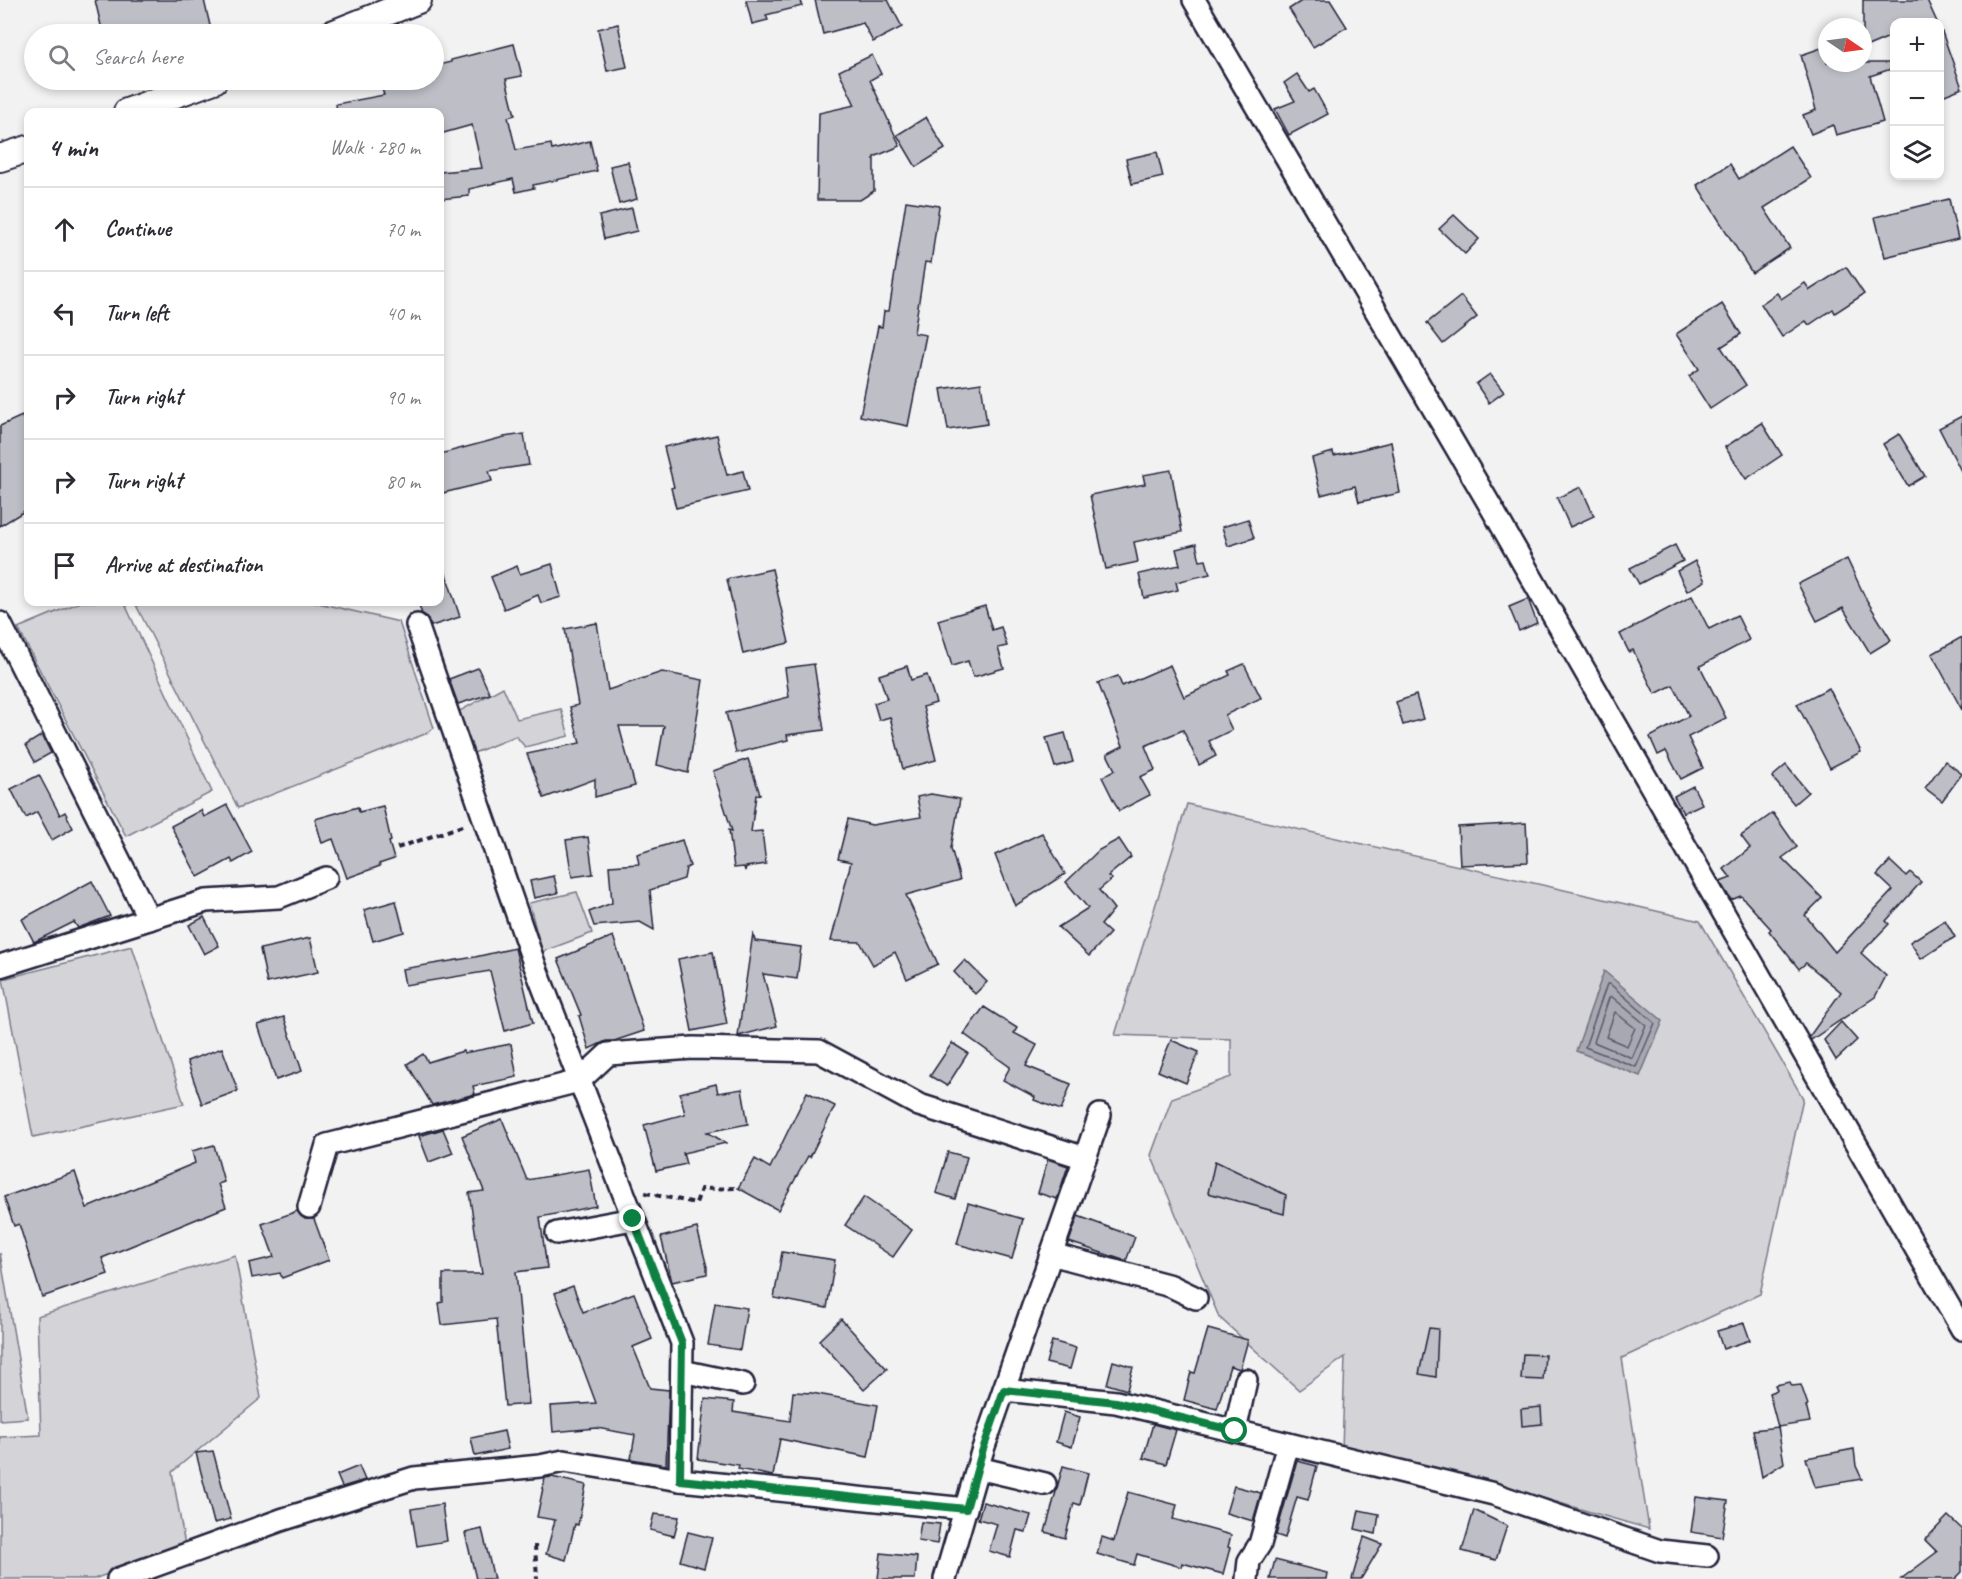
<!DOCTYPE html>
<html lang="en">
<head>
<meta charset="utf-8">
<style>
	:root { --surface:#fff; --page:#f7f7f7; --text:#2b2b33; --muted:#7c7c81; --line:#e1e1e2 }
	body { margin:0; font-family:Caveat,sans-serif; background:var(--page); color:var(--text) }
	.controls { position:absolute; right:18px; top:18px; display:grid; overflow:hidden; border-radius:12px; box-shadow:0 3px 9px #0003 }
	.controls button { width:54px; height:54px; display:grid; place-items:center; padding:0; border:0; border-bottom:2px solid var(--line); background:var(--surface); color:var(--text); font:30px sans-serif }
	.compass { position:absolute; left:1818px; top:18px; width:54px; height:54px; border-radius:50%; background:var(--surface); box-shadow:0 3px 9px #0003; rotate:103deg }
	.stop { position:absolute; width:18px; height:18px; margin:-14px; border:4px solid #0b8043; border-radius:50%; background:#fff }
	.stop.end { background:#0b8043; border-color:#fff; box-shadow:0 2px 6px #0008 }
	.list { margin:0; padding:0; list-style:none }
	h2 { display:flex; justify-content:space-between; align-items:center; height:78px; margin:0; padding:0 24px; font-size:26px }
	h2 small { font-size:20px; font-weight:400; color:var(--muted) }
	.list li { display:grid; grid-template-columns:39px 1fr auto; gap:18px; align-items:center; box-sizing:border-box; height:84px; padding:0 24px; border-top:2px solid var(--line) }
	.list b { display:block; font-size:22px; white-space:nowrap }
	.list em { font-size:20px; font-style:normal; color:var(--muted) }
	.icon { flex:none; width:33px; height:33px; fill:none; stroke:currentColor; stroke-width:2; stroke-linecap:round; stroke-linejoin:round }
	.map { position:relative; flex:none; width:1962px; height:1579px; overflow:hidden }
	.search { position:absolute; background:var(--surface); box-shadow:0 3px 9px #0003; left:24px; top:24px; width:420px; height:66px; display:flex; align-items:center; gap:15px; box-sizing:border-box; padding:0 21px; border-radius:33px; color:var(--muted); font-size:22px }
	.panel { position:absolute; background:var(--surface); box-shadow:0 3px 9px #0003; left:24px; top:108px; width:420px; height:498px; border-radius:12px }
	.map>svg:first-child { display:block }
</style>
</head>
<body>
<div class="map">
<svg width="1962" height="1579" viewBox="0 0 1962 1579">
	<rect width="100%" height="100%" fill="#f2f2f3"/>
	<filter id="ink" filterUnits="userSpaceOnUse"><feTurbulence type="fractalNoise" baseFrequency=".0167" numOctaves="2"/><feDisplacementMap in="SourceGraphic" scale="12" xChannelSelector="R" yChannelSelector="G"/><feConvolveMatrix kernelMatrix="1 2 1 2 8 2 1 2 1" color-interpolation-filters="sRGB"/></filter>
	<g filter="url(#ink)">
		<g fill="#d3d3d8" stroke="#7a7a8a" stroke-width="1.5">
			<path d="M80 602H124L212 792 126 836 18 628Z"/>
			<path d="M144 602H314L399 622 434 728 425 734 238 808 136 605Z"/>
			<path d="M503 687 517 719 561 709 569 736 525 747 516 736 474 753 456 713Z"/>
			<path d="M1187 804 1700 921 1803 1098 1760 1294 1622 1358 1649 1529 1446 1470 1342 1450 1345 1357 1299 1390 1219 1317 1151 1155 1172 1098 1231 1077V1039L1115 1035Z"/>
			<path d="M577 892 592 933 542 952 529 903Z"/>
			<path d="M132 946 184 1104 33 1137 3 979Z"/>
			<path d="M0 1253 28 1418 0 1420Z"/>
			<path d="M235 1255 261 1398 172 1472 185 1545 94 1579H0V1437L41 1435 37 1316Z"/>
		</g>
		<path fill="#a8a8b2" stroke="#727282" stroke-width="1.5" d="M1604 971 1663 1021 1640 1076 1576 1051Z"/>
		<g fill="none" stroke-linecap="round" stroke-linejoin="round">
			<g stroke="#58586b" stroke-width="1.5">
				<path d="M1607 984H1610L1655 1023 1636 1067 1585 1047Z"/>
				<path d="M1611 996 1646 1025 1632 1058 1594 1042 1609 998Z"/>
				<path d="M1615 1012 1635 1028 1627 1046 1606 1037Z"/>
			</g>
		</g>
		<g fill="#bebec6" stroke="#22223b" stroke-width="1.5">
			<path d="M95 0H204L212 34H103Z"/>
			<path d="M746 0H801L802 6 766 15 768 20 752 24Z"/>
			<path d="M815 0H888L902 27 873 42 863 23 823 34Z"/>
			<path d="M1303 0H1330L1347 27 1313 47 1289 9Z"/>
			<path d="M1863 0H1927L1937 22H1894V35L1863 48Z"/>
			<path d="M618 24 627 67 607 71 598 29Z"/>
			<path d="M1940 32H1942L1962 88 1940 97Z"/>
			<path d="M514 44 522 76 506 79 515 115 508 117 516 150 551 144 552 150 590 141 597 171 533 185 534 188 516 192 513 179 469 189V196L440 199V172L482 168 472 125 440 134V112H337L336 104 384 95 379 80H434V66L451 62V60Z"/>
			<path d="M1827 46V63H1894V68L1870 76 1883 122 1836 135 1833 125 1811 134 1803 115 1816 110 1801 55Z"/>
			<path d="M872 55 881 74 870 80 900 146 874 157V191L860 200H817L819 113 855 105 839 71Z"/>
			<path d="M1297 74 1309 92 1314 89 1328 114 1289 135 1275 109 1295 101 1284 83Z"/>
			<path d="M926 117 945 149 916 167 897 135Z"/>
			<path d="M1790 146 1811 178 1764 208 1790 248 1752 273 1697 185 1730 164 1739 179Z"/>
			<path d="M1157 152 1163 177 1132 184 1126 159Z"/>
			<path d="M628 162 637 199 619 204 610 166Z"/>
			<path d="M1949 199 1958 239 1885 257 1875 217Z"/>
			<path d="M906 201 939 206 931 263 925 262 914 333 926 335 908 426 860 416 878 326 882 327 884 311H889Z"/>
			<path d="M632 208 637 231 604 239 599 216Z"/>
			<path d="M1454 215 1479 239 1465 254 1439 229Z"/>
			<path d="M1846 267 1864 294 1835 313 1833 309 1809 325 1806 321 1782 337 1761 304 1777 293 1781 299 1805 283 1810 290Z"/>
			<path d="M1461 296 1477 317 1443 344 1427 323Z"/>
			<path d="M1722 304 1741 334 1721 347 1746 385 1710 409 1689 376 1699 369 1676 334Z"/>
			<path d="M1490 374 1504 392 1489 403 1476 384Z"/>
			<path d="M981 383 987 424 948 430 941 389Z"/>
			<path d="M22 416 28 431V509L0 526V426Z"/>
			<path d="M1962 416V473L1939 428Z"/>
			<path d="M1762 423 1782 455 1746 479 1725 447Z"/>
			<path d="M524 434 529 465 489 471 492 481 443 493 440 477V454L504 437Z"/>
			<path d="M1899 434 1925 476 1908 486 1883 444Z"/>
			<path d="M717 435 727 475 743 471 748 491 676 508 671 488 674 487 664 447Z"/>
			<path d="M1391 442 1400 493 1359 502 1355 486 1321 495 1312 458 1333 452 1334 456Z"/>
			<path d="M1171 470 1182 532 1134 542 1138 562 1106 569 1090 495 1145 484 1143 475Z"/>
			<path d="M1581 487 1594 516 1570 527 1557 498Z"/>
			<path d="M1248 519 1254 538 1228 546 1222 527Z"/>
			<path d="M1196 544 1200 561 1206 560 1210 574 1176 582 1178 590 1144 598 1139 574 1180 565 1176 549Z"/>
			<path d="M1675 545 1683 561 1639 584 1630 568Z"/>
			<path d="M1847 559 1866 599 1891 640 1870 653 1843 608 1817 621 1798 584Z"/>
			<path d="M1695 561 1705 581 1687 591 1677 571Z"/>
			<path d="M552 564 561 597 541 603 538 595 504 609 491 577 517 566 520 574Z"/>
			<path d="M443 565 460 617 431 626 426 616 422 614 418 602H440V566Z"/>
			<path d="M772 569 789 643 743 654 727 579Z"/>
			<path d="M1692 596 1709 629 1737 615 1749 640 1700 666 1726 718 1688 737 1703 768 1681 779 1666 751 1658 755 1650 737 1689 716 1673 685 1655 694 1633 650 1629 652 1620 634Z"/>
			<path d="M1528 599 1537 623 1519 631 1509 607Z"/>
			<path d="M985 606 992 630 1001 627 1007 646 998 648 1004 668 973 677 968 661 952 666 938 620Z"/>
			<path d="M597 623 608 690 662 672 703 680 688 773 657 765 664 726H619L635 786 595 797V779L544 798 527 754 580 743 570 707 578 705 565 629Z"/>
			<path d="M1962 637V710L1932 654Z"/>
			<path d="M814 664 824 730 787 735 788 740 736 753 726 713 789 697 785 668Z"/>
			<path d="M1244 664 1261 698 1225 715 1232 730 1209 741 1216 756 1199 765 1183 730 1145 746 1155 770 1140 777 1150 795 1119 811 1102 777 1115 770 1107 754 1123 746 1098 683 1118 676 1122 686 1170 665 1184 697 1230 675 1228 671Z"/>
			<path d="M907 666 911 680 927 675 936 703 923 707 936 760 903 769 890 717 879 720 874 703 887 699 879 675Z"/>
			<path d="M478 668 490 694 458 704 449 679Z"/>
			<path d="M1829 688 1861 752 1830 768 1797 704Z"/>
			<path d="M1416 695 1423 719 1403 725 1396 702Z"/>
			<path d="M1065 733 1073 762 1055 767 1046 738Z"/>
			<path d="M42 735 51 753 35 762 26 745Z"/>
			<path d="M748 759 760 794 756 795 751 832 762 831 766 864 746 867 745 871 744 867 734 868 729 830 732 831 713 771Z"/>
			<path d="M1945 761 1962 774 1942 801 1925 788Z"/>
			<path d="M1786 765 1808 792 1794 804 1772 777Z"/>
			<path d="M39 775 60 815 65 812 73 828 52 840 37 812 26 818 11 789Z"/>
			<path d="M1693 786 1702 804 1683 813 1674 796Z"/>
			<path d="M931 794 960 799 951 848 960 880 906 895 938 964 907 979 895 952 873 965 860 942 831 941 851 862 838 859 848 819 872 825 921 817 917 797Z"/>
			<path d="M227 805 252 852 233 863 231 859 198 877 171 826 201 810 204 817Z"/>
			<path d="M383 806 391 841 389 842 394 859 379 864 380 866 347 878 333 839 322 843 315 819 358 807 359 812Z"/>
			<path d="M1773 813 1797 847 1782 858 1822 898 1805 915 1835 952 1893 890 1877 875 1890 861 1906 876 1910 872 1921 882 1886 921 1889 924 1861 953 1886 976 1875 997 1811 1040 1809 1037 1841 992 1806 963 1799 969 1769 931 1771 929 1741 896 1731 900 1720 882 1731 878 1724 869 1750 848 1741 836Z"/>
			<path d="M1526 823 1528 862 1460 865 1458 827Z"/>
			<path d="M1042 833 1065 874 1015 906 995 855Z"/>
			<path d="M588 837 593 874 572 877 566 840Z"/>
			<path d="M1119 839 1131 857 1108 876 1112 879 1099 890 1114 909 1101 925 1110 933 1089 956 1058 927 1088 908 1066 882 1099 850Z"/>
			<path d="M682 840 690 866 686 868 684 879 650 890 654 930 640 922 594 926 589 912 612 903 609 866 639 864 637 854Z"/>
			<path d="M554 876 558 893 534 898 530 881Z"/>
			<path d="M92 881 110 916 78 928 74 922 34 942 22 919Z"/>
			<path d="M396 901 404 932 373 941 364 910Z"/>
			<path d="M204 917 219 946 204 954 189 925Z"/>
			<path d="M1945 920 1955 937 1921 959 1910 942Z"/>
			<path d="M753 933 755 941 801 947 797 979 763 974 777 1026 738 1036Z"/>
			<path d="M613 936 644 1031 614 1041H606L589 1049 579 1016 581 1015 558 959Z"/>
			<path d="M310 938 318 972 267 983 260 949Z"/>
			<path d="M515 948 533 1023 505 1031 490 971 405 985 402 969 475 957Z"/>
			<path d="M713 952 727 1024 692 1031 678 959Z"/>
			<path d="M965 960 987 982 975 994 954 972Z"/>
			<path d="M984 1007 1017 1028 1014 1033 1037 1045 1026 1066 1071 1084 1061 1110 1034 1100 1035 1097 1003 1080 1010 1067 964 1034Z"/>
			<path d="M284 1017 302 1071 276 1080 258 1025Z"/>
			<path d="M1841 1022 1857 1040 1836 1060 1824 1040Z"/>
			<path d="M1171 1040 1199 1052 1186 1083 1158 1071Z"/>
			<path d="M952 1043 968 1053 947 1086 930 1076Z"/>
			<path d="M511 1044 517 1077 473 1086 475 1094 432 1105 407 1064 423 1054 428 1062 463 1051 464 1053Z"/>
			<path d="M222 1048 238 1091 202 1104 187 1061Z"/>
			<path d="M716 1084 718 1093 742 1089 748 1124 707 1132 726 1143 683 1153 686 1164 656 1171 644 1125 685 1114 680 1093Z"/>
			<path d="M807 1092 835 1106 810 1157 808 1156 778 1210 738 1188 755 1159 770 1168Z"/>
			<path d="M502 1119 527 1180 589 1169 596 1206 540 1217 547 1268 516 1272 529 1404 505 1406 496 1319 442 1325 439 1303 443 1302V1274H482L469 1193 484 1191 462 1136Z"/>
			<path d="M443 1129 453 1153 429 1162 419 1136Z"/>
			<path d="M214 1145 224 1182 218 1184 226 1207 102 1258 108 1274 42 1297 19 1224 14 1226 4 1197 75 1172 87 1208 195 1163 192 1151Z"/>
			<path d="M948 1152 967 1157 955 1199 936 1193Z"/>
			<path d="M1048 1159 1068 1166 1057 1199 1038 1193Z"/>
			<path d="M1215 1161 1286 1195 1284 1214 1208 1193Z"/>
			<path d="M864 1197 912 1230 893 1257 845 1225Z"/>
			<path d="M968 1203 1023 1219 1012 1259 957 1244Z"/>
			<path d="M297 1211 305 1219H314L329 1260 282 1278 280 1273 252 1278 249 1263 274 1257 262 1224Z"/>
			<path d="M1078 1216 1135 1237 1126 1261 1069 1242Z"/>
			<path d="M697 1228 707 1267V1274L672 1282 661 1237Z"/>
			<path d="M782 1252 835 1260 827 1308 774 1298Z"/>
			<path d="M573 1286 583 1312 634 1293 652 1339 633 1347 650 1388 669 1390 666 1465 631 1459 635 1435 597 1428 553 1432 551 1406 596 1403 555 1293Z"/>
			<path d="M715 1303 747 1308 740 1350 708 1345Z"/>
			<path d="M841 1319 887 1369 864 1390 819 1340Z"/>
			<path d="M1744 1323 1750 1340 1723 1349 1717 1331Z"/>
			<path d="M1429 1328 1438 1329 1436 1377 1419 1374Z"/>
			<path d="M1208 1329 1248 1340 1240 1369 1230 1366 1217 1409 1184 1400 1191 1372 1195 1373Z"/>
			<path d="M1052 1341 1076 1348 1070 1369 1046 1363Z"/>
			<path d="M1523 1354 1545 1355 1543 1380 1521 1379Z"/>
			<path d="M1113 1361 1133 1367 1127 1390 1107 1384Z"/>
			<path d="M1790 1382 1792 1386 1801 1385 1808 1405 1806 1406 1810 1422 1778 1427 1769 1393 1777 1390 1775 1385Z"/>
			<path d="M793 1392 812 1393 878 1405 868 1457 780 1439 773 1476 738 1469 739 1465 698 1459 705 1399 734 1402 733 1412 790 1421Z"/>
			<path d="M1541 1407 1542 1424 1522 1426 1521 1409Z"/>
			<path d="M1064 1412 1080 1417 1072 1447 1056 1442Z"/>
			<path d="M1153 1424 1176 1430 1166 1464 1143 1458Z"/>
			<path d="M1778 1427 1784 1463 1762 1477 1753 1430Z"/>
			<path d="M504 1431 508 1449 475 1456 471 1438Z"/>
			<path d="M1854 1449 1856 1466 1862 1479 1815 1487 1806 1458Z"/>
			<path d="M213 1451 231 1519 214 1523 196 1453Z"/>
			<path d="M1297 1461 1317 1466 1308 1500 1297 1497 1285 1538 1276 1535Z"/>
			<path d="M359 1466 365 1480 342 1487 337 1475Z"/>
			<path d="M1063 1466 1088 1473 1080 1505 1074 1503 1065 1538 1045 1532Z"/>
			<path d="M552 1477 586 1485 578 1525 575 1524 566 1560 546 1554 555 1520 537 1517 545 1478Z"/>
			<path d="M1234 1486 1261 1493 1253 1521 1226 1513Z"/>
			<path d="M1128 1492 1177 1505 1173 1519 1231 1535 1228 1547 1230 1548 1223 1574 1182 1563 1181 1567 1137 1554 1134 1565 1097 1554 1102 1537 1114 1541Z"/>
			<path d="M1696 1497 1728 1501 1722 1537 1691 1532Z"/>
			<path d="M983 1502 1031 1515 1026 1532 1017 1530 1010 1557 989 1551 997 1524 978 1519Z"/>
			<path d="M442 1504 447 1541 417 1546 411 1509Z"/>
			<path d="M1359 1510 1379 1514 1376 1534 1355 1529Z"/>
			<path d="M1474 1510 1507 1526 1496 1560 1462 1551Z"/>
			<path d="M654 1514 679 1517 674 1536 650 1530Z"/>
			<path d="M1948 1516 1962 1529V1572L1955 1579H1901L1937 1552 1925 1540Z"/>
			<path d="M921 1522 940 1524 937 1544 918 1541Z"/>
			<path d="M482 1529 494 1579H476L465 1533Z"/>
			<path d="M688 1532 712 1538 704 1568 680 1561Z"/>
			<path d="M1364 1537 1382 1544 1361 1579H1352Z"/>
			<path d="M881 1553 917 1557 915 1579H878Z"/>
			<path d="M1275 1560 1327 1573 1326 1579H1270Z"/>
		</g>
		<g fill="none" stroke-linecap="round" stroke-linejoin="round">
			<g stroke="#22223b" stroke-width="26">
				<g id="minor">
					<path d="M1194 0 1491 507 1962 1329"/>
					<path d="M0 623 149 919"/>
					<path d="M417 625 535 966 682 1343 680 1480"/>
					<path d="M0 966 206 901 279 897 326 878"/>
					<path d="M309 1207 327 1145 579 1081 608 1054 693 1048 819 1051 919 1105 1085 1158"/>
					<path d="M557 1233 633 1219"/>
					<path d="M1051 1254 1171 1286 1196 1298"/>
					<path d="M682 1371 743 1384"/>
					<path d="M1004 1390 1116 1402 1494 1494 1660 1551 1707 1556"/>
					<path d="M1235 1431 1246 1380"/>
					<path d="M978 1468 1045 1484"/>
					<path d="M118 1579 281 1520 414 1478 540 1466 564 1461 680 1480 966 1509"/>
					<path d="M945 1579 982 1452 1100 1115"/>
					<path d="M1247 1579 1249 1561 1260 1544 1288 1444"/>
				</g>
			</g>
			<g stroke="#22223b" stroke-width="30">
				<g id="major">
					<path d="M332 34 418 0"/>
					<path d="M127 112 214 80"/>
					<path d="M0 158 28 149"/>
				</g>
			</g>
			<g stroke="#22223b" stroke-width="4" stroke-dasharray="6 4.5" stroke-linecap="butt">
				<path d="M397 848 465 825"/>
				<path d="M645 1193 696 1203 701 1189 738 1188"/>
				<path d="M535 1545 537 1579"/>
			</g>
			<use href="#minor" stroke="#fff" stroke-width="21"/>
			<use href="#major" stroke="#fff" stroke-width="26"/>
		</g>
	</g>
	<g fill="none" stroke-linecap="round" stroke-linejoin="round" filter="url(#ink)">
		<path stroke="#0b8043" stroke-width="8" d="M633 1219 682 1343 680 1480 966 1509 982 1452 1004 1390 1116 1402 1235 1431"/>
	</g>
</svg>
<div class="controls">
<button>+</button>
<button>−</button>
<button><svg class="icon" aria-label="layers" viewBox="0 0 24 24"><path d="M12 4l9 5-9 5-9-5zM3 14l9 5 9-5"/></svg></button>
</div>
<svg class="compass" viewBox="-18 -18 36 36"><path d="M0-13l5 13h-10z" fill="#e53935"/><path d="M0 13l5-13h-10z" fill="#7c7c81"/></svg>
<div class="stop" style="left:1235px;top:1431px"></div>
<div class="stop end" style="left:633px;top:1219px"></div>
<div class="search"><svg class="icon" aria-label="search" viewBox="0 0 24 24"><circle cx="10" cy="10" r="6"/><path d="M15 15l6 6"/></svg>Search here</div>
<section class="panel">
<h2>4 min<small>Walk · 280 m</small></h2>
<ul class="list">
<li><svg class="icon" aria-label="ahead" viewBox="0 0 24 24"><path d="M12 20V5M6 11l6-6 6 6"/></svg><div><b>Continue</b></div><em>70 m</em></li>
<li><svg class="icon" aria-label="left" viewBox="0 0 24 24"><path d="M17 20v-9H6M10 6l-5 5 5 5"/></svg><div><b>Turn left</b></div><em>40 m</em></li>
<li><svg class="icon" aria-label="right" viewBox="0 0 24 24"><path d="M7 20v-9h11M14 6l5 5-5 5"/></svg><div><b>Turn right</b></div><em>90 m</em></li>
<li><svg class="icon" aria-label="right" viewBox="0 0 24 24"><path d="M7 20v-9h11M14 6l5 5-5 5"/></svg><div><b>Turn right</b></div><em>80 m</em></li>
<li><svg class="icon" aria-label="arrive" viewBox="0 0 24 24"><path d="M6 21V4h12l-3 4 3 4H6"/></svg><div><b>Arrive at destination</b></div></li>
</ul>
</section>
</div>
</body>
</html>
